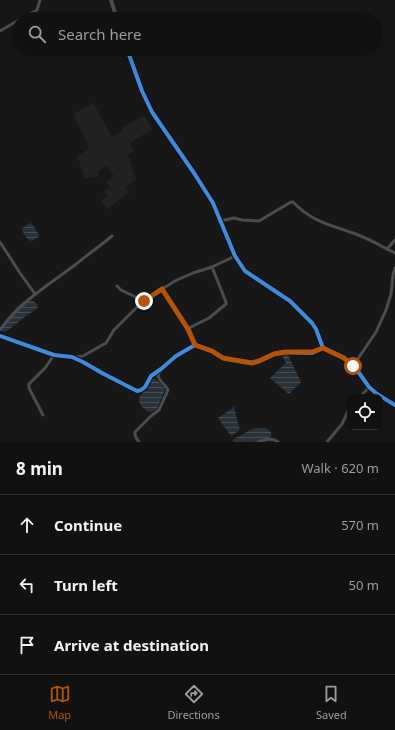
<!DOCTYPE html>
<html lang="en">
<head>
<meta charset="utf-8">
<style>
	:root { --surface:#111; --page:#1a1a1a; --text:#f1f3f6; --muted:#9c9d9f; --line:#303131; --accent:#b45309 }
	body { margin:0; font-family:"Noto Sans",sans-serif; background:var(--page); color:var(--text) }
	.controls { position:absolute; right:12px; bottom:12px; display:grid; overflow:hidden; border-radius:8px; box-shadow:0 4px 16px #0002 }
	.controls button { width:36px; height:36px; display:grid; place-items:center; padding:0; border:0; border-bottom:1px solid var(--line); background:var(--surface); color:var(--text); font:20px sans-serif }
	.stop { position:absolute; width:12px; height:12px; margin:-9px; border:3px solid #b45309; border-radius:50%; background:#fff }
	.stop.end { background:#b45309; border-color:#fff; box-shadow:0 1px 4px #0008 }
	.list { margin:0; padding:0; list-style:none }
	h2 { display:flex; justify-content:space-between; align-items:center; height:52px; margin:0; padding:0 16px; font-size:17px }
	h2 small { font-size:13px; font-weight:400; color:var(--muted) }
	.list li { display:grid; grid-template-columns:26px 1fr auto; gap:12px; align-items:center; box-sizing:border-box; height:60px; padding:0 16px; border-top:1px solid var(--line) }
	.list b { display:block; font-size:15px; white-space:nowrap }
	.list em { font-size:13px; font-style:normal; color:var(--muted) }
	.icon { flex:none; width:22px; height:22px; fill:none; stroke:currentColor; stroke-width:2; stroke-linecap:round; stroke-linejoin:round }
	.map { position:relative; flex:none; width:395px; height:442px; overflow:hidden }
	.search { position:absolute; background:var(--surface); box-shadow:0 4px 16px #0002; left:12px; right:12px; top:12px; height:44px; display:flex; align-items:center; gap:10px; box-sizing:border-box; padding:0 14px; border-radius:22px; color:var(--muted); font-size:15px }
	.sheet { height:232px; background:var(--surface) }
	nav { display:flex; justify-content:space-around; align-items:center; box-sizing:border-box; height:56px; border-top:1px solid var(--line); background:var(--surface); font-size:11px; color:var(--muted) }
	nav a { display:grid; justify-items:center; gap:2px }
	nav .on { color:var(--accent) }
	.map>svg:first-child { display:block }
</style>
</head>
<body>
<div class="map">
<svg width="395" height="442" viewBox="0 0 395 442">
	<defs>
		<pattern id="water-rules" width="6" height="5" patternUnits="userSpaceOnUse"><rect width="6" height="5" fill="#2a3239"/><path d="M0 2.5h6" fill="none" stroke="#464d54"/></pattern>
	</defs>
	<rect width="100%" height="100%" fill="#171717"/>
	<path fill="#212123" d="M93 103 112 137 122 131V128L144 115 152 129 130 143 133 151 128 155 136 179 126 187 129 193 107 209 101 201 107 196 104 191 110 187 106 182 114 176 107 166 98 171 99 176 85 178 77 156 89 149 85 138 73 114Z"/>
	<g fill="url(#water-rules)">
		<path d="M31 223 33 225 39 235V237L31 241C26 239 24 234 22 229L25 226Z"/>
		<path d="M30 299 37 304 38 307 35 310 26 316 7 331 3 332 0 328C7 319 19 301 30 299Z"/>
		<path d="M286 353 288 355 301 382 289 394 270 378 286 363 282 356Z"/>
		<path d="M153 379H155C159 382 163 385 165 390L157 409 151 412H148C144 408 138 405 139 398L151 380Z"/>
		<path d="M234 407 240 430 231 436 218 418Z"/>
		<path d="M254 428H266L271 432V437L254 442H234L232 440Z"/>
	</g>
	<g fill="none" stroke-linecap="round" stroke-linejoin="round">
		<g stroke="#4b4c50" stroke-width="3">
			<path d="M21 19 37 10 40 0"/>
			<path d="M0 31 19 20"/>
			<path d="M220 221 234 218 242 220 259 221 291 202H293C311 221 330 225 353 233 365 237 376 243 387 249L395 240"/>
			<path d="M0 242 20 273 35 294"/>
			<path d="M387 249 395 253"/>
			<path d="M117 286 121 290 144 301"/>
			<path d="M162 289 187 329 195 345"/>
			<path d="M187 329 209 318 226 304V302L212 267"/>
			<path d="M0 330C20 302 48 285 75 265 87 255 100 246 112 236"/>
			<path d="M0 336 54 355 72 357 83 362 102 373 137 391 141 390 145 387 151 376 161 369 176 356 195 345 212 351 223 358 234 360 252 363 259 361 274 354 285 352 312 353 323 348"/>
			<path d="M75 357 83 356 106 343 114 330 136 308 144 301 162 289 177 280 193 273 212 267 235 256"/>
			<path d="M353 366 376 332 386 310 391 294 393 275 395 268"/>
			<path d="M360 397 369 387"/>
			<path d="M43 415 30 390 29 388V384L45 368 54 355"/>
			<path d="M139 442C137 439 134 436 135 432L151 416 159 410 168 390C165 384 160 382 158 376L161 369"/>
			<path d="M258 442C265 440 272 437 278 442"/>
			<path d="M327 442 342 424 350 407"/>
		</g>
		<g stroke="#4b4c50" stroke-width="4">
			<path d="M111 0 117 19"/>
			<path d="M127 49 142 91 152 112 194 173 213 203 235 256 245 271 290 301 312 323 316 329 323 348 344 358 357 370 369 387 377 394 395 405"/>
		</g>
		<g stroke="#111113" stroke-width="6">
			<g id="cycleway">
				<path d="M127 49 142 91 152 112 194 173 213 203 235 256 245 271 290 301 312 323 316 329 323 348 344 358 357 370 369 387 377 394 395 405"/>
				<path d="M0 336 54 355 72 357 83 362 102 373 137 391 141 390 145 387 151 376 161 369 176 356 195 345 212 351 223 358 234 360 252 363 259 361 274 354 285 352 312 353 323 348"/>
			</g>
		</g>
		<use href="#cycleway" stroke="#408adc" stroke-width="4"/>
	</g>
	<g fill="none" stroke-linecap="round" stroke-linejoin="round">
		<path stroke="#b45309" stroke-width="5" d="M144 301 162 289 188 329 195 345 212 351 223 358 234 360 252 363 259 361 274 354 285 352H312L323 348 344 358 353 366"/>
	</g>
</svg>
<div class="controls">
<button><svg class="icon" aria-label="locate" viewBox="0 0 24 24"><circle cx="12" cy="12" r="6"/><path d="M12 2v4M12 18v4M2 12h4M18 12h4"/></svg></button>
</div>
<div class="stop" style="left:353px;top:366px"></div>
<div class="stop end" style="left:144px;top:301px"></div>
<div class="search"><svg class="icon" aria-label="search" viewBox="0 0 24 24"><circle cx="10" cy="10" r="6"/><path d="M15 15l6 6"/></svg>Search here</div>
</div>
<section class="sheet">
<h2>8 min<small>Walk · 620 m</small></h2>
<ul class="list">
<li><svg class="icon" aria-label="ahead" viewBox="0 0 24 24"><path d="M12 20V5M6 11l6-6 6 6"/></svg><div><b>Continue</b></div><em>570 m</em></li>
<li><svg class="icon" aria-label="left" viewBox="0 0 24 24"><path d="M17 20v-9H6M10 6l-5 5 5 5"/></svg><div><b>Turn left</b></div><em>50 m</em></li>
<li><svg class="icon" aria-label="arrive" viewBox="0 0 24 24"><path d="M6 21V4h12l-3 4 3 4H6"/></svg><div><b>Arrive at destination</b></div></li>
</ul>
</section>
<nav>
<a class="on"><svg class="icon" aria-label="map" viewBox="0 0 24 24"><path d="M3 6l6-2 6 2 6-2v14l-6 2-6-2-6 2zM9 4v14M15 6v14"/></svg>Map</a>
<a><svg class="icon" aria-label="directions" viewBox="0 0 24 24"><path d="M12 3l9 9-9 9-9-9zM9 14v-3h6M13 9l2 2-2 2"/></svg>Directions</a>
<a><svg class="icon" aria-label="saved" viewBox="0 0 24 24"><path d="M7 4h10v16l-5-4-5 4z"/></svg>Saved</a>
</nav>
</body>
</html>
